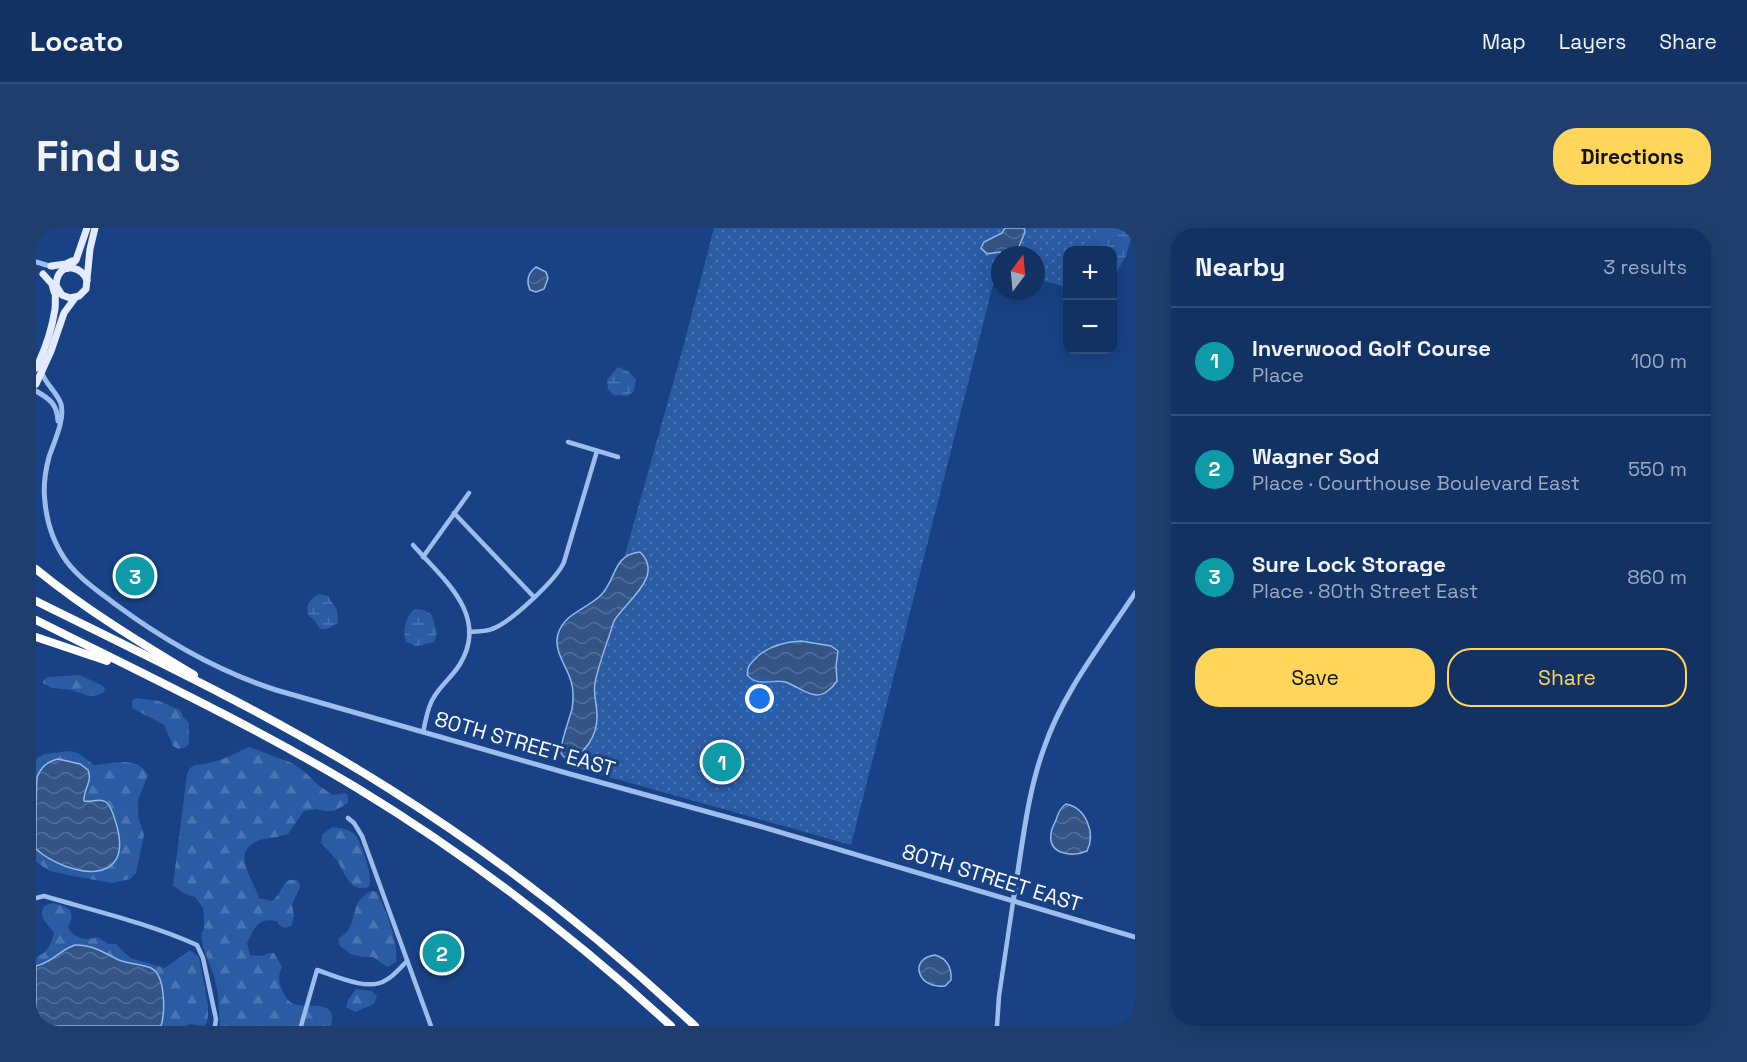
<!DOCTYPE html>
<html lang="en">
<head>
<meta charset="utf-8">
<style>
	:root { --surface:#123264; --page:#1f3e6d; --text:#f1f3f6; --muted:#9caabf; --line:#314d78; --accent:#ffd659 }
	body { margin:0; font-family:"Space Grotesk",sans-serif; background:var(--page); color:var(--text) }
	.controls { position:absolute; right:18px; top:18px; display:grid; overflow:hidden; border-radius:12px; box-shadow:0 6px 24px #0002 }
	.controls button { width:54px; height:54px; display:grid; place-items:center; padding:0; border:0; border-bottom:2px solid var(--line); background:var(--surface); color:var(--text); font:30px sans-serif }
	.compass { position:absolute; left:955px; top:18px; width:54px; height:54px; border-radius:50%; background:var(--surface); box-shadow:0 6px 24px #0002; rotate:16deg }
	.you { position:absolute; left:724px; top:471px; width:21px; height:21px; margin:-15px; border:4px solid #fff; border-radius:50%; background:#1a73e8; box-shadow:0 0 0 9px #1a73e833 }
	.badge { display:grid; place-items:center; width:39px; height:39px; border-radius:50%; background:var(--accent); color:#fff; font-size:20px; font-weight:700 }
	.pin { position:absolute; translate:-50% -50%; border:3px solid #fff; box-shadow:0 2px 6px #0006 }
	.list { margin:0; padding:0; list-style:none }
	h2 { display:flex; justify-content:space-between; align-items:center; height:78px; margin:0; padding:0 24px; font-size:26px }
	h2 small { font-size:20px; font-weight:400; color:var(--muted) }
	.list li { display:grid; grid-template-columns:39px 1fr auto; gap:18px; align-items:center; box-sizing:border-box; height:108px; padding:0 24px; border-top:2px solid var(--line) }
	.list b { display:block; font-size:22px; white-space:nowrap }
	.list p { margin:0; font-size:20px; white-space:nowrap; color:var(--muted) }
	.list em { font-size:20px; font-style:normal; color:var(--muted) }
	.actions { display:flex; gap:12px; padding:18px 24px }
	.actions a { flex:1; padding:14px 0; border:2px solid var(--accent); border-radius:24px; text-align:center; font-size:21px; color:var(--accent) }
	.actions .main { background:var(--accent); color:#111 }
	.map { position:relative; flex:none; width:1099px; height:798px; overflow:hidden; border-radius:24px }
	header { display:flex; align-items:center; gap:36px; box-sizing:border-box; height:84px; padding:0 30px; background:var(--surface); border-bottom:2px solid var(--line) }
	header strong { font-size:28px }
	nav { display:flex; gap:33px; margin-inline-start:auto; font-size:21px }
	.intro { display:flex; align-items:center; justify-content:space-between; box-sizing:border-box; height:144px; padding:0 36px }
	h1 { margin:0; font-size:42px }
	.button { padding:15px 27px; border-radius:24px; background:var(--accent); color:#111; font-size:21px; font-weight:700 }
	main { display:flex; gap:36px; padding:0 36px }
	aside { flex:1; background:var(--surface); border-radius:24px; box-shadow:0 6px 24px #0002 }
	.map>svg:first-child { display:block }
</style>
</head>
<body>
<header>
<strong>Locato</strong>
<nav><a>Map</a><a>Layers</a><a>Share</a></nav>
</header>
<div class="intro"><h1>Find us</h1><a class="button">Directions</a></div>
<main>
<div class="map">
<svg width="1099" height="798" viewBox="0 0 1099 798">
	<defs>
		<pattern id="grass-dots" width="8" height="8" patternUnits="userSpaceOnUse" patternTransform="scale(1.5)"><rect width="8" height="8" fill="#2a5ba3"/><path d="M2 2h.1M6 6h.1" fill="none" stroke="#4a74b1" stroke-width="1.8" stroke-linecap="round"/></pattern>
		<pattern id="forest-firs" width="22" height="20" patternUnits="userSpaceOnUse" patternTransform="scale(1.5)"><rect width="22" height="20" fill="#2a5ba3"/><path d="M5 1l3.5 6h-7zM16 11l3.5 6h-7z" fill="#4a74b1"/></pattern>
		<pattern id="wetland-marsh" width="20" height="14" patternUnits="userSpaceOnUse" patternTransform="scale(1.5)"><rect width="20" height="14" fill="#2a5ba3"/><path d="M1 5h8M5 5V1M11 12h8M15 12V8" fill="none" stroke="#4a74b1"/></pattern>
		<pattern id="water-waves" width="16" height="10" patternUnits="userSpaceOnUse" patternTransform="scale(1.5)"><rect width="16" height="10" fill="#345485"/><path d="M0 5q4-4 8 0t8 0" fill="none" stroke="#526e97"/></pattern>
	</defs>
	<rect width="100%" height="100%" fill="#184285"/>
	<path fill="url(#grass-dots)" d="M678 0H1092L1077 57 1076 22H1032L1031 59 1000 51V27H964V42L961 41 815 617 530 537 648 116Z"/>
	<g fill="url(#forest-firs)">
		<path d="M44 447 67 458 69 461 67 465 59 468H52L36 462 16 460 7 455V453L12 449Z"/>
		<path d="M100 470 123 473 144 482 147 489 153 495V516L150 519 142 521 137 518 128 497 96 480V473Z"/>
		<path d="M213 519 256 535 270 545 283 558 297 567 310 565 312 569V575L298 583H288L281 581 268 583 252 606C244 609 236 609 228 611 191 620 217 650 223 670L236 673C248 664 246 647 262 653L264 659 256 677 258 688 256 697 250 700 244 698 241 693C221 689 219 700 211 715L214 727 226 728 233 725H238L246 739C242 748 242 753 246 762 249 768 251 773 258 776 272 781 303 770 295 798H184L182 767 178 748 167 719 165 706 168 701V692L167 680 159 669 147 665 137 657 151 546 154 540 159 537 168 536 187 531Z"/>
		<path d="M34 523 42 525 58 537C78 536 100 527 112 547L102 572V588L108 607 100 645 94 651 76 655 37 648 14 643 0 634V531L8 526Z"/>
		<path d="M296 599C303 600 313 601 318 606 325 611 338 652 333 658 330 661 327 660 324 660 310 658 307 638 298 629 294 624 290 620 285 615L286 607Z"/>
		<path d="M336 663 341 664C349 680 364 717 360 734L351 739 337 729H326L315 726 304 718 302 711C306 708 310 705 313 701 321 686 316 671 336 663Z"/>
		<path d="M17 675C32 679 41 682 32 699 38 711 50 713 62 709L72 716H80L94 730 129 740 154 722 163 729 172 778V789L170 796 168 798 155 796 149 798H0V729C12 725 14 717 18 706 13 695 1 691 8 678Z"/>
		<path d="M320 761 336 763 341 768 338 776 319 784 310 779 312 772Z"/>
	</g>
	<g fill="url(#wetland-marsh)">
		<path d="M1069 0H1098L1090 28 1077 50 1076 22H1052Z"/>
		<path d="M582 139 592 143 600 151 598 163 591 168 577 167 572 161 571 152Z"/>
		<path d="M283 366 292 368 301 382 302 395 291 401H284L279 393 273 388C268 379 274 370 283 366Z"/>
		<path d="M379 381 388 382 396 387 401 405 398 414 380 418 370 414C366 403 370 387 379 381Z"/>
	</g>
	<g fill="url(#water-waves)" stroke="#8fb8ef" stroke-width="1.5">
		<path d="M969 0H988L989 4 982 21 973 27H968L964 24 951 26 945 20 948 14 966 5Z"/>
		<path d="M500 39 510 44 512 50 508 61 500 64 494 62C490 53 492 45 500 39Z"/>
		<path d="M604 324C629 348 590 373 578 393 572 413 563 434 559 455 557 466 561 476 561 487 562 505 548 533 528 529 527 528 526 527 525 525 523 519 534 489 536 481 537 476 537 471 537 467 538 444 516 427 522 406 529 384 552 381 566 366 581 349 577 327 604 324Z"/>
		<path d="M765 413 795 418 802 423 800 438 801 453C797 459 789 467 781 467 770 467 760 457 749 454 736 451 723 459 712 448 710 440 714 436 719 431 731 418 748 414 765 413Z"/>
		<path d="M22 531 44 536 52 542C57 553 47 562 48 573 55 575 64 569 70 574 76 579 78 589 80 595 100 661 32 649 0 621 0 606 0 560 1 549 5 539 12 533 22 531Z"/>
		<path d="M1030 576C1050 580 1060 605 1051 623 1037 629 1012 627 1015 606 1015 601 1018 597 1020 592 1022 585 1024 580 1030 576Z"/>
		<path d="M39 717C56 716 68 725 83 732 93 736 105 736 115 740 130 747 129 785 125 798H0V738C18 734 23 722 39 717Z"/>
		<path d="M899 727C911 730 916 740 915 752L909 758C883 762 871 731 899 727Z"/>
	</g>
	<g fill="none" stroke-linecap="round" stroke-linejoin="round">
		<g stroke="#9dbded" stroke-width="4.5">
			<path d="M532 214 582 229"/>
			<path d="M418 285 498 369"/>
			<path d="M377 317C406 350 454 387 424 436 417 448 405 457 398 469 391 479 390 493 387 504"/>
			<path d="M387 329 433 265"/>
			<path d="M433 404C441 403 449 404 456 401 474 395 521 351 528 334L561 223"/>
			<path d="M312 590 318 595 326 608 395 798"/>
			<path d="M0 670 8 668C59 683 112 695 161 717L167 730 180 791 179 798"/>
			<path d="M265 798 281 742C299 748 333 764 350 752 358 748 365 739 371 733"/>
			<path d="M961 798 963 768 977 674"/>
		</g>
		<g stroke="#9dbded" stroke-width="5">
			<path d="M0 34 17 39"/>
			<path d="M6 145C10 157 21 164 25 176 29 192 18 214 13 229 9 244 7 259 9 274 11 296 18 316 31 334 44 351 62 363 79 376 129 413 181 443 240 462L534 546 723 598 1099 709"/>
			<path d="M0 163C14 171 21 176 22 193"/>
			<path d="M977 674C986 623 990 569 1008 520 1027 464 1067 414 1099 365"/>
		</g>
		<g stroke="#e3ecff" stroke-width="7">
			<path d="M15 38 30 36 36 33"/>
			<path d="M32 40 40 32 51 0"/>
			<path d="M7 46 16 56 18 64"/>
			<path d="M21 59 26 67 34 70 43 68 50 61 54 21 59 0"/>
			<path d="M0 140C9 122 16 101 19 81 20 72 18 57 22 48 29 34 46 40 51 52"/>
			<path d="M0 156 15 123 28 85 39 70"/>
		</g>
		<g stroke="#fff" stroke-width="8">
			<path d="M0 341C49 381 103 414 158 447"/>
			<path d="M0 373C119 432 240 489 352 560 462 629 564 709 659 798"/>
			<path d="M0 392C108 446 218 498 321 560 433 628 538 709 635 798"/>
			<path d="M0 409 71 433"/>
		</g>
	</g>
	<g text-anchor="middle" stroke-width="6" stroke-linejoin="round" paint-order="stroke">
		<g font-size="21" fill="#fff" stroke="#184285">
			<text transform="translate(489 516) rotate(16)" y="7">80TH STREET EAST</text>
			<text transform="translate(956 650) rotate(17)" y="7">80TH STREET EAST</text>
		</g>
	</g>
</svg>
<div class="controls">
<button>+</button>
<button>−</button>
</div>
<svg class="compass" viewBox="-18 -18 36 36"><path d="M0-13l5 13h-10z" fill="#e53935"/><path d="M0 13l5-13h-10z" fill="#9caabf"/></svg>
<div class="you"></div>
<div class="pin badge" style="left:686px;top:534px;background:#0f9aa8">1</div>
<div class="pin badge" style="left:406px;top:725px;background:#0f9aa8">2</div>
<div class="pin badge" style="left:99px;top:348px;background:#0f9aa8">3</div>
</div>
<aside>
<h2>Nearby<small>3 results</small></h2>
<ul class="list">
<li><span class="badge" style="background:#0f9aa8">1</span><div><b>Inverwood Golf Course</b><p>Place</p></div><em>100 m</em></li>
<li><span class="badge" style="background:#0f9aa8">2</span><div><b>Wagner Sod</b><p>Place · Courthouse Boulevard East</p></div><em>550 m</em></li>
<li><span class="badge" style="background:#0f9aa8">3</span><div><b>Sure Lock Storage</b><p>Place · 80th Street East</p></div><em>860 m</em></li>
</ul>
<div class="actions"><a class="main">Save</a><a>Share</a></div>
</aside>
</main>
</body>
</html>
